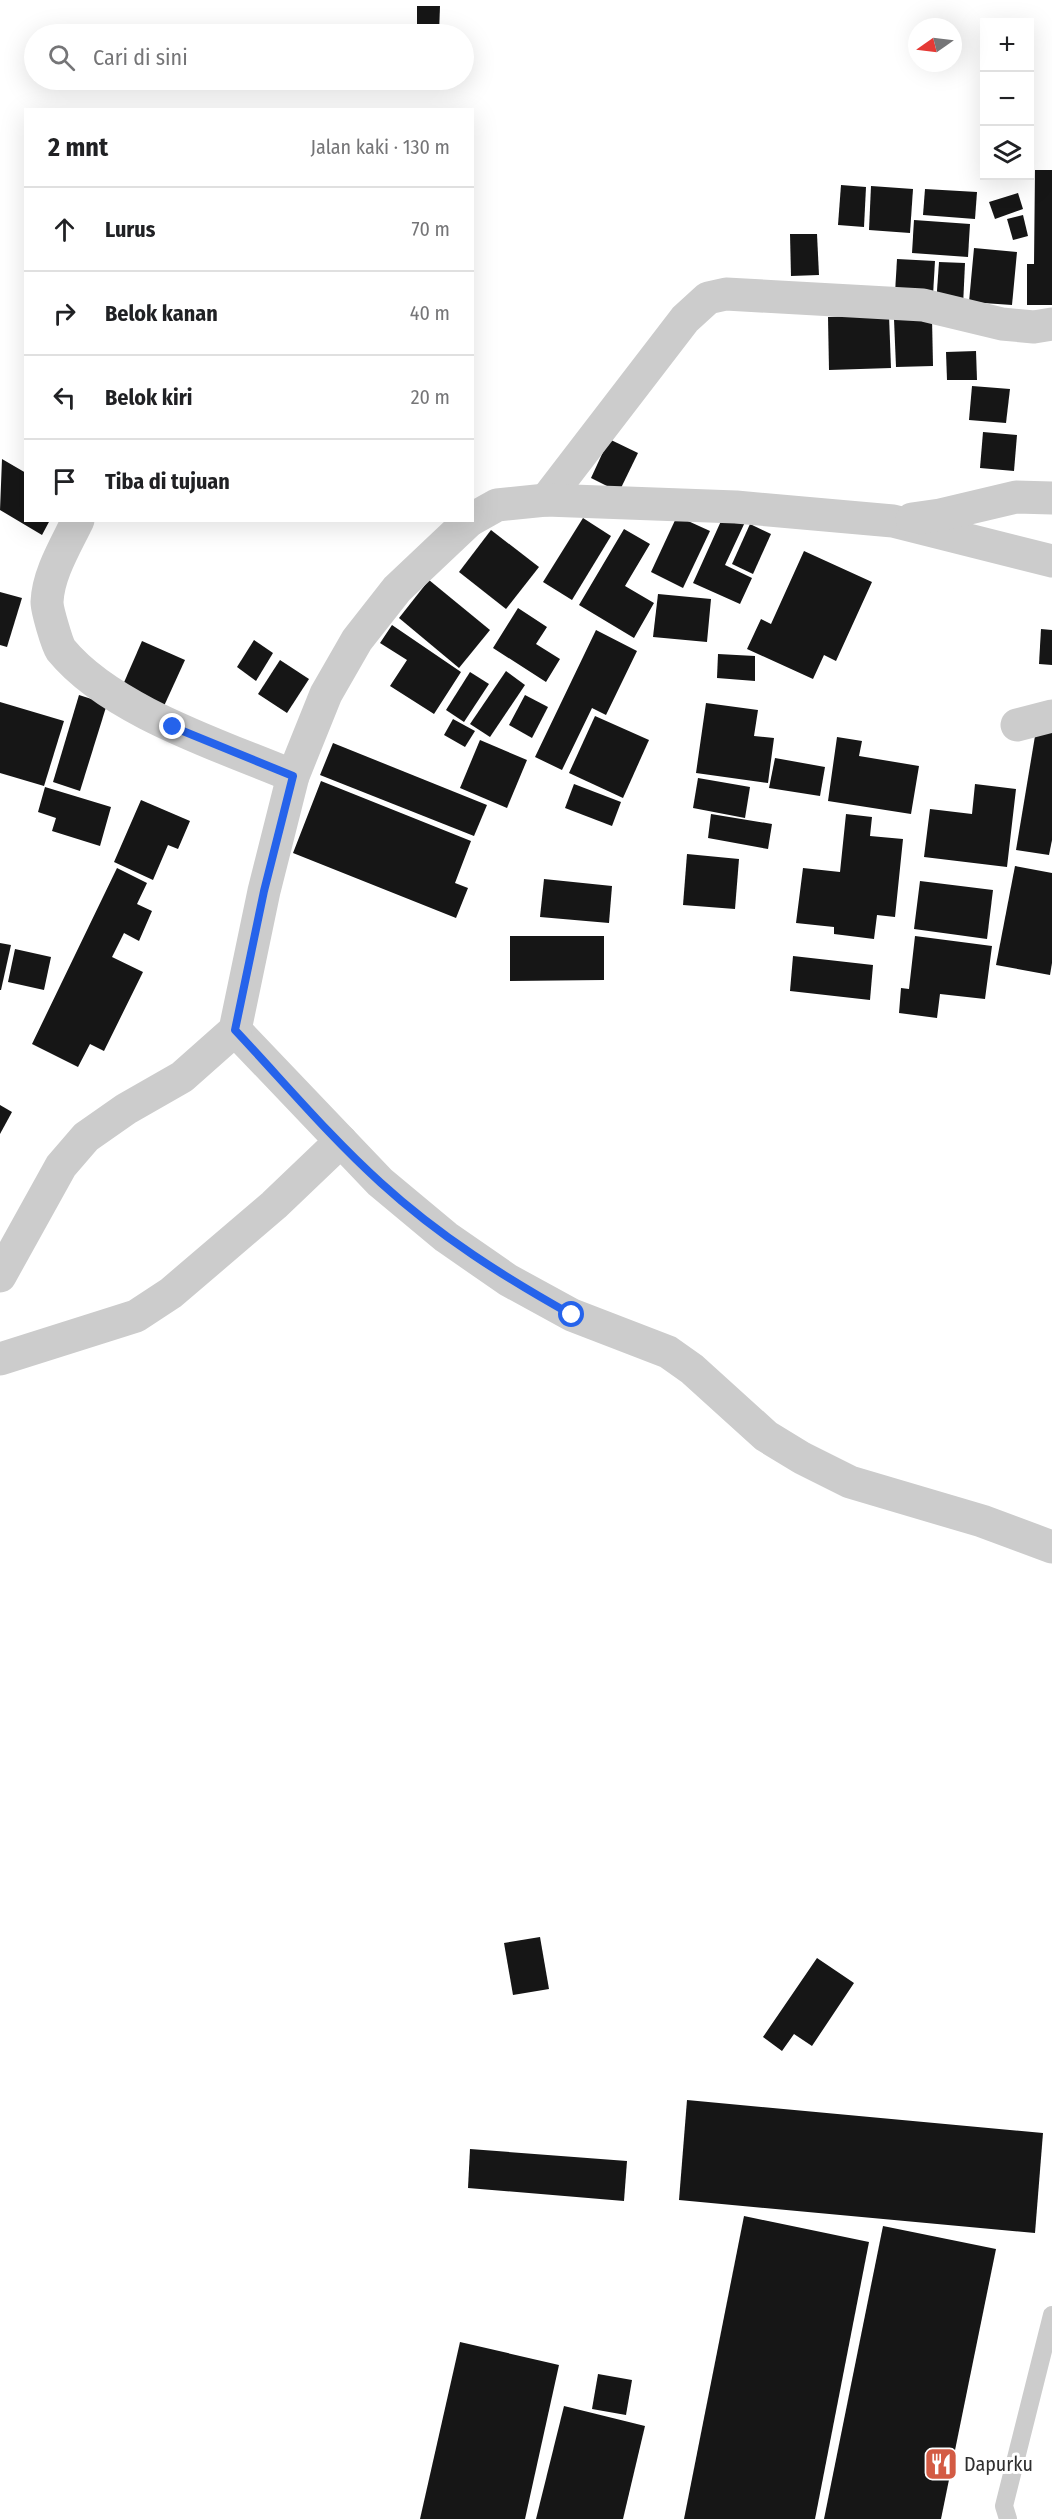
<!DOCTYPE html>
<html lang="id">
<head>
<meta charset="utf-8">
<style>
	:root { --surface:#fff; --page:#f2f2f2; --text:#202124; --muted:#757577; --line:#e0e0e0 }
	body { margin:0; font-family:"Fira Sans Condensed",sans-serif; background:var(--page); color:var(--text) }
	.controls { position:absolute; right:18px; top:18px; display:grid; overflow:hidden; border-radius:0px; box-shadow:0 6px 24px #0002 }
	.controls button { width:54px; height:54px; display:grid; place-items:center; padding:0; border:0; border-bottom:2px solid var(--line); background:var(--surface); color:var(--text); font:30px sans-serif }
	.compass { position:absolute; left:908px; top:18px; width:54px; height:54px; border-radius:50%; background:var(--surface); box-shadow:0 6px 24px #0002; rotate:256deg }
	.stop { position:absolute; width:18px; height:18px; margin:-14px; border:4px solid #2563eb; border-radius:50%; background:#fff }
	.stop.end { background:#2563eb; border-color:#fff; box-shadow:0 2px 6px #0008 }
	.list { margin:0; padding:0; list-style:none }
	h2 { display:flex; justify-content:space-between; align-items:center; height:78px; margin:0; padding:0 24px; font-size:26px }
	h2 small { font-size:20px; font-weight:400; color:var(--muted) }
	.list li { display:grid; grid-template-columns:39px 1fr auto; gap:18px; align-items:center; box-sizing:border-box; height:84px; padding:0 24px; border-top:2px solid var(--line) }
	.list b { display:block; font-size:22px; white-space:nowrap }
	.list em { font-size:20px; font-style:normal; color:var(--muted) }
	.icon { flex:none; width:33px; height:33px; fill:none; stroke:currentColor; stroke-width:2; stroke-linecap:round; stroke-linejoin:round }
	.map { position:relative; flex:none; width:1052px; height:2519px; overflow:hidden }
	.search { position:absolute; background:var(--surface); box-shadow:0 6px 24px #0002; left:24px; top:24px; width:450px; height:66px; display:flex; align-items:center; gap:15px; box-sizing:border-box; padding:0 21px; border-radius:33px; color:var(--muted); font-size:22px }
	.panel { position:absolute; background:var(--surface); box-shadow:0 6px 24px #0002; left:24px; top:108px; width:450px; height:414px; border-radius:0px }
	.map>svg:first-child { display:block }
</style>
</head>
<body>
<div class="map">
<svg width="1052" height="2519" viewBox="0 0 1052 2519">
	<rect width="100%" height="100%" fill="#fff"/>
	<g fill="#161616">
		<path d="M417 6H440L439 34H417Z"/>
		<path d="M1035 170H1052V305H1027V264H1034Z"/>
		<path d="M841 185 866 187 864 227 838 225Z"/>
		<path d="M871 186 913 189 910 233 869 230Z"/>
		<path d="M925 189 977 192 975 219 923 215Z"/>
		<path d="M1018 193 1023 209 995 219 989 202Z"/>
		<path d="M1023 215 1028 236 1013 240 1007 219Z"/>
		<path d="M914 220 970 224 968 257 912 253Z"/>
		<path d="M790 234H817L819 275 791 276Z"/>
		<path d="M974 248 1017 252 1012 305 969 302Z"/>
		<path d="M897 259 935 261 933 295 895 293Z"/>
		<path d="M939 262 965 263 963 306 936 305Z"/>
		<path d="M889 315 891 368 829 370 828 317Z"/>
		<path d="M932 318 933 366 896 367 894 319Z"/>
		<path d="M976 351 977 380H947L946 352Z"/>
		<path d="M972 386 1010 389 1006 423 969 420Z"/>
		<path d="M983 432 1017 435 1014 471 980 468Z"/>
		<path d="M609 439 638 453 619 492 591 478Z"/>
		<path d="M2 459 26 473V520H50L42 535 0 510Z"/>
		<path d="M726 510 746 520 725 565 752 578 740 604 693 583Z"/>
		<path d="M677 516 710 531 683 588 651 572Z"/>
		<path d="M583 518 611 536 572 600 543 582Z"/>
		<path d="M750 524 771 534 753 574 732 564Z"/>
		<path d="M624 529 650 544 625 586 654 603 634 638 579 605Z"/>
		<path d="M491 530 539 567 506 609 459 572Z"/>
		<path d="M804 551 872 582 836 661 824 655 813 679 747 649 761 619 771 624Z"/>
		<path d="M429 580 490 630 459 668 399 618Z"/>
		<path d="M0 592 22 598 7 647 0 645Z"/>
		<path d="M658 594 711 599 707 642 653 637Z"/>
		<path d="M518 608 547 627 536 644 560 659 546 682 493 648Z"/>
		<path d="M392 625 461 672 434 714 390 686 407 660 380 643Z"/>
		<path d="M1041 629 1052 630V665L1039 664Z"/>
		<path d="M596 630 637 651 606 715 592 708 562 770 535 757Z"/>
		<path d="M254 640 273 653 256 681 237 667Z"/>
		<path d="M142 641 185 660 164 706 122 687Z"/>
		<path d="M718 654 755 656V681L717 678Z"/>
		<path d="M280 660 309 679 287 713 258 694Z"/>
		<path d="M506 671 525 685 490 737 470 724Z"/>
		<path d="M470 672 489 684 464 722 446 710Z"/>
		<path d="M79 695 107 704 80 791 53 782Z"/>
		<path d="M525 695 548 707 532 738 509 725Z"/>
		<path d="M0 702 64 721 44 786 0 773Z"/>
		<path d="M706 703 758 710 754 736 774 738 768 783 696 773Z"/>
		<path d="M595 716 649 740 623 798 569 773Z"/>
		<path d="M453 719 475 731 465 747 444 735Z"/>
		<path d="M1036 730 1052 732V840L1049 855 1016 850Z"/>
		<path d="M837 737 862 741 859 756 919 766 911 814 828 801Z"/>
		<path d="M480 740 527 760 507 808 460 788Z"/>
		<path d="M333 743 487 805 474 836 320 775Z"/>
		<path d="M775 758 825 767 820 796 769 788Z"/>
		<path d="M698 778 750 787 745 818 693 808Z"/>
		<path d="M321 781 471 841 455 883 468 888 456 918 293 853Z"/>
		<path d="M574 784 621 802 612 826 565 808Z"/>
		<path d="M975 784 1016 789 1007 867 924 857 930 809 972 814Z"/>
		<path d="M45 787 111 807 100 846 52 831 56 818 38 812Z"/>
		<path d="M141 800 190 821 178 849 168 845 153 880 114 862Z"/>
		<path d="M711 814 772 824 768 849 708 838Z"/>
		<path d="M846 814 872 817 870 836 903 839 895 917 877 915 874 939 834 934V927L796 923 803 868 840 872Z"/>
		<path d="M687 854 739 859 735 909 683 905Z"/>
		<path d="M1015 866 1052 873V963L1050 975 996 965Z"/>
		<path d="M117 868 147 883 137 904 152 911 139 941 124 933 112 957 143 972 104 1051 90 1044 78 1067 32 1044Z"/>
		<path d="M544 879 612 886 609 923 540 917Z"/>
		<path d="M920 881 993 890 987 939 914 929Z"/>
		<path d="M510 936H604V980L510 981Z"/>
		<path d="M915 936 992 946 985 999 940 994 937 1018 899 1013 901 988 909 989Z"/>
		<path d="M0 943 11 945 1 990H0Z"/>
		<path d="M15 949 51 957 44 990 8 982Z"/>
		<path d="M793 956 873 965 870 1000 790 991Z"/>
		<path d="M0 1105 12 1112 0 1134Z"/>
		<path d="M540 1937 549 1989 513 1995 504 1943Z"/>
		<path d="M817 1958 854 1983 812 2046 794 2034 782 2051 763 2037Z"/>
		<path d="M687 2100 1043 2133 1035 2233 679 2200Z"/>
		<path d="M470 2149 627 2161 624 2201 468 2188Z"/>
		<path d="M744 2216 869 2242 815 2519H684Z"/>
		<path d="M883 2226 996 2249 941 2519H824Z"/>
		<path d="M460 2342 559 2365 525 2519H420Z"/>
		<path d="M598 2374 632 2380 626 2415 592 2409Z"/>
		<path d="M564 2406 645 2426 623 2519H536Z"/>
	</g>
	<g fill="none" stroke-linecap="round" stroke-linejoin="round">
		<path stroke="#ccc" stroke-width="18" d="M1008 2519 1004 2506 1052 2315"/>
		<g stroke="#ccc" stroke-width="33">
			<path d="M546 500 685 319 708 298 726 294 923 305 1002 324 1034 327 1052 324"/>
			<path d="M472 519 497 505 546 500 736 507 893 521 1052 561"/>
			<path d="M912 519 940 515 1016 497 1052 498"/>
			<path d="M78 520C66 545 48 574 47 602 47 610 57 644 61 650 111 711 222 746 293 776"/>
			<path d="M1017 725 1052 716"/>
			<path d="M235 1030 380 1182 446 1237 508 1280 572 1315 668 1352 692 1369 766 1436 802 1458 850 1482 982 1521 1052 1547"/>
			<path d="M0 1276 61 1166 86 1137 126 1109 182 1077 235 1030 264 891 293 776 326 694 357 640 397 589 470 520"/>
			<path d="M0 1359 136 1316 171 1293 274 1205 341 1141"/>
		</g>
	</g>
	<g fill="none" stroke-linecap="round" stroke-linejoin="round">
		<path stroke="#2563eb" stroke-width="8" d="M173 727 293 776 264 891 235 1030C283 1081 329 1136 381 1183 439 1236 504 1277 572 1315"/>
	</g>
	<defs>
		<g id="restaurant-square" transform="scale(1.725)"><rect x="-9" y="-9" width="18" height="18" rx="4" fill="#d35b44" stroke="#fff"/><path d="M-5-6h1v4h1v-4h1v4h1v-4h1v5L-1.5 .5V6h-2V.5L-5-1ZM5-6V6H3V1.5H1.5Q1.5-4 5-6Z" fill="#fff"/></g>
	</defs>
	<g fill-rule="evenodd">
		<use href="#restaurant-square" x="941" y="2464"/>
	</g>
	<g text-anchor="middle" stroke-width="6" stroke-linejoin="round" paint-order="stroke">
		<g font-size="20" fill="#2f2f2f" stroke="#fff" text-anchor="start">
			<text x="964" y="2471">Dapurku</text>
		</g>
	</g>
</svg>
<div class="controls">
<button>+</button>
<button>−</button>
<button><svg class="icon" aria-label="layers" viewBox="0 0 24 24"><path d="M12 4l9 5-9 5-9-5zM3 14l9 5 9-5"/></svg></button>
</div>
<svg class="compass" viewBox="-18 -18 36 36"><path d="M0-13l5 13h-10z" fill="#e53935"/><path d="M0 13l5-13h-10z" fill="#757577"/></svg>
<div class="stop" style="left:572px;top:1315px"></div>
<div class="stop end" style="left:173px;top:727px"></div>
<div class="search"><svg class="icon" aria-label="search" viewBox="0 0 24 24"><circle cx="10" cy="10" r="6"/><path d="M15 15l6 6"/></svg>Cari di sini</div>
<section class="panel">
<h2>2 mnt<small>Jalan kaki · 130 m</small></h2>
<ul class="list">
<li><svg class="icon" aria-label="ahead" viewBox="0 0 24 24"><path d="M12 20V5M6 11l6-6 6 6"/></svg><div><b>Lurus</b></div><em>70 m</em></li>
<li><svg class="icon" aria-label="right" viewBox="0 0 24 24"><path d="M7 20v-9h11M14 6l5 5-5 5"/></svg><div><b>Belok kanan</b></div><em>40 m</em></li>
<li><svg class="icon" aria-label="left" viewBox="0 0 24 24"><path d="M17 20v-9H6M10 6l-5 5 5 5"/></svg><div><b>Belok kiri</b></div><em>20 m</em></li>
<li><svg class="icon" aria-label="arrive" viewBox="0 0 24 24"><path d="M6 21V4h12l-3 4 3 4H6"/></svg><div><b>Tiba di tujuan</b></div></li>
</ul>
</section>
</div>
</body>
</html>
